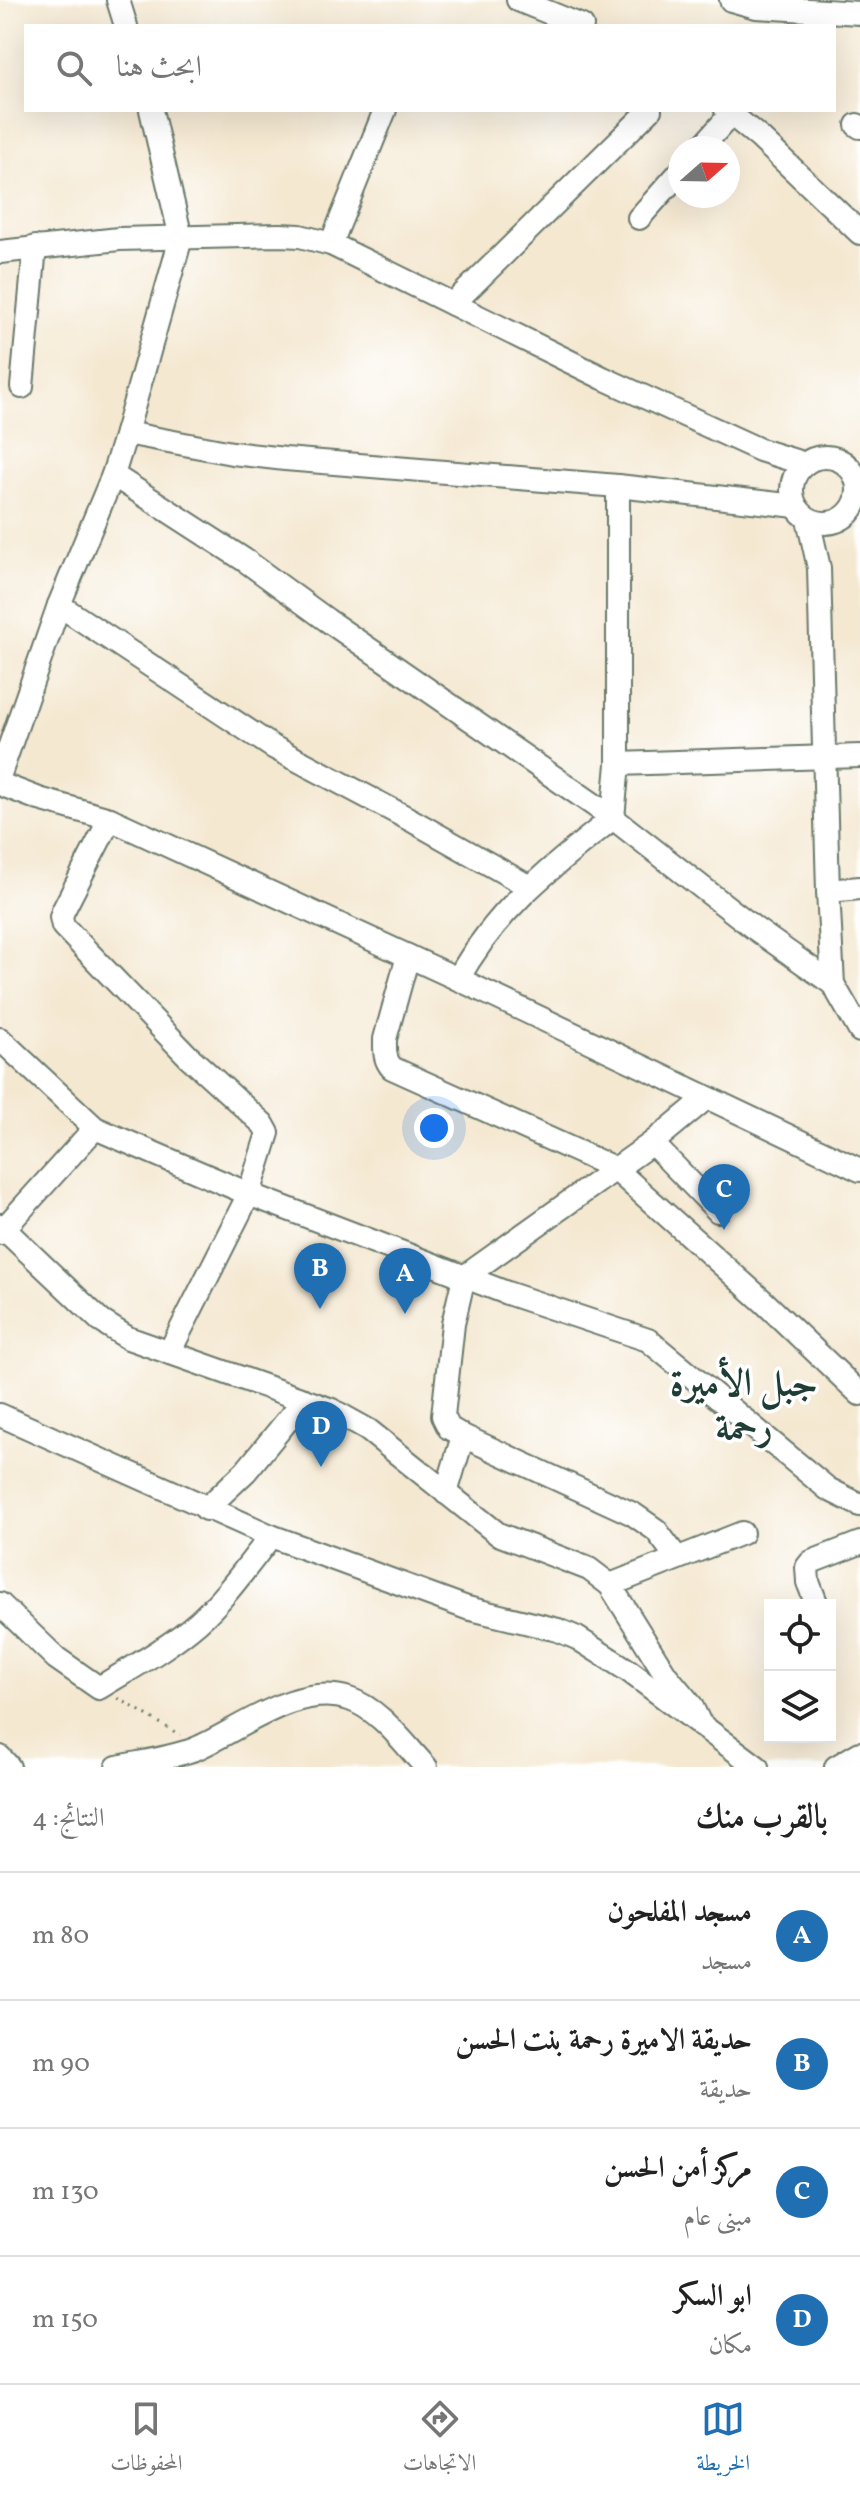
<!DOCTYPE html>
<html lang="ar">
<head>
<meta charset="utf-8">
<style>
	:root { --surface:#fff; --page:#f2f2f2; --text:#222; --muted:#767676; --line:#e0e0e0; --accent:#1f6fb2 }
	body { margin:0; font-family:Vollkorn,Amiri,serif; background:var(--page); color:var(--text); direction:rtl }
	.controls { position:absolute; right:24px; bottom:24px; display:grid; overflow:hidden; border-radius:0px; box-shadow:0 8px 32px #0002 }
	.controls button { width:72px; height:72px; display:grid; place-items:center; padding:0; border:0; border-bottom:2px solid var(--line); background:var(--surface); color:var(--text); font:40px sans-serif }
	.compass { position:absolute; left:668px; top:136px; width:72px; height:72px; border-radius:50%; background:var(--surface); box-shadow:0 8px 32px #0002; rotate:70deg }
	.you { position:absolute; left:434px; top:1128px; width:28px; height:28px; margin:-20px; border:6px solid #fff; border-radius:50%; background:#1a73e8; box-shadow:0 0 0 12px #1a73e833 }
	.badge { display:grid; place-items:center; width:52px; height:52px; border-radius:50%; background:var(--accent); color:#fff; font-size:26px; font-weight:700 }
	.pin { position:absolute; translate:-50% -66px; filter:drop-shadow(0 2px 4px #0008) }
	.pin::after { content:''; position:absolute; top:42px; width:28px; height:24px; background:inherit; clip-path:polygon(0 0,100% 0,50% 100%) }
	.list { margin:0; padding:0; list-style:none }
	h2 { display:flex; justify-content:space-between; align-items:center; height:104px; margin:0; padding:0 32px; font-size:34px }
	h2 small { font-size:26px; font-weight:400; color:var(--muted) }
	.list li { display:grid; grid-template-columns:52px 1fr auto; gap:24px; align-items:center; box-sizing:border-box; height:128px; padding:0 32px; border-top:2px solid var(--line) }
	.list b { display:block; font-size:30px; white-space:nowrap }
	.list p { margin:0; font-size:26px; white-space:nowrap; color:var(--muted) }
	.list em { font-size:26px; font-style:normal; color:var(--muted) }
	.icon { flex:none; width:44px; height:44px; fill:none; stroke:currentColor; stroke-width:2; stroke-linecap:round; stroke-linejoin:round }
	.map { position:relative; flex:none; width:860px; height:1767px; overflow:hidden; direction:ltr }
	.search { position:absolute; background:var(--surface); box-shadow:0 8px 32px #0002; left:24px; right:24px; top:24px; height:88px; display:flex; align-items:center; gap:20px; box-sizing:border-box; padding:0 28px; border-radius:0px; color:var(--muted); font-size:30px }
	.sheet { height:616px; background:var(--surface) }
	nav { display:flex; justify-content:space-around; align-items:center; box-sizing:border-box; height:112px; border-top:2px solid var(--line); background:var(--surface); font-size:22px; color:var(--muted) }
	nav a { display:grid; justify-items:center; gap:4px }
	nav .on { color:var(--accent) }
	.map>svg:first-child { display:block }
</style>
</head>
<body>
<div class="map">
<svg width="860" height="1767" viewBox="0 0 860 1767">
	<rect width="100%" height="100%" fill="#fff"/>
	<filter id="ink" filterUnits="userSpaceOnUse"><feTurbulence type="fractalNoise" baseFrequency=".0125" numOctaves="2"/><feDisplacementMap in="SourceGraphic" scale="16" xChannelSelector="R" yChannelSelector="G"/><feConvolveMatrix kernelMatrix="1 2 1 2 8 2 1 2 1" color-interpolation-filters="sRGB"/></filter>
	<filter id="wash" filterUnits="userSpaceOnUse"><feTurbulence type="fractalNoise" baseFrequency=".006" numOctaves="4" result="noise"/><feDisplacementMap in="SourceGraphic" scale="32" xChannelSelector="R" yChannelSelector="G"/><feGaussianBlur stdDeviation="1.8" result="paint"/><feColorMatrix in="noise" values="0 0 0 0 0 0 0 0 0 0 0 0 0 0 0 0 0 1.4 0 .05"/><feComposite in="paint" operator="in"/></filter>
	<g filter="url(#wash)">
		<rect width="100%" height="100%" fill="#f4e8d1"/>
	</g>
	<g filter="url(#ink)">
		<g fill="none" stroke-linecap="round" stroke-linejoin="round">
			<g stroke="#6a796b" stroke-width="26">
				<g id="minor">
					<path d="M118 0 126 26"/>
					<path d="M518 0 582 26"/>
					<path d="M731 0 756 7 860 13"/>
					<path d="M151 110 181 238 126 433 232 453 285 459 618 486 796 506"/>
					<path d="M726 110 760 138 860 233"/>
					<path d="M857 125 860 127"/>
					<path d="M701 148 731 114"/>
					<path d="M639 218 680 172"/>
					<path d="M331 244 385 110"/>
					<path d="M0 252 119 239 280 235 300 236 331 244 603 378 760 450 805 464"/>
					<path d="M453 304 650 110"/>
					<path d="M22 387 35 247"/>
					<circle cx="825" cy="490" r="33"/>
					<path d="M113 475 246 561 327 620 613 818 754 928 833 984"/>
					<path d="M808 519 819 568 828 891 833 984 860 1031"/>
					<path d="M59 605 273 747 411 820 528 886"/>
					<path d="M618 764 860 756"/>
					<path d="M0 774 59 605 113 475 126 433"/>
					<path d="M0 784 39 799 110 819 458 979 860 1170"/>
					<path d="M110 819 63 911 61 917 63 926 188 1056 263 1124 268 1133 249 1194 169 1353"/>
					<path d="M828 891 860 888"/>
					<path d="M408 956 385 1039C385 1051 384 1059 392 1068L614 1168 764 1302 860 1394"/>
					<path d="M458 979C497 908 552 867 613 818L618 764V486"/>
					<path d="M0 1039 95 1128 249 1194 507 1293 648 1340 828 1489 860 1505"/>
					<path d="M652 1143 718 1211"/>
					<path d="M0 1225 101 1321 128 1338 332 1410 368 1430 498 1534 589 1569 610 1585 666 1675 691 1705 701 1726"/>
					<path d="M0 1233 95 1128"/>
					<path d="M0 1415 271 1536 467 1608 558 1630 577 1638 629 1671 757 1767"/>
					<path d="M463 1436 633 1514 656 1530 677 1558"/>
					<path d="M446 1493 463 1436 449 1428 443 1416 453 1324 464 1277 652 1143 705 1099"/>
					<path d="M206 1509 246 1471 304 1400"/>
					<path d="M610 1585 742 1533"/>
					<path d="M0 1604 56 1658 99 1688C133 1667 168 1648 198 1622 226 1597 248 1565 271 1536"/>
					<path d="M817 1605 808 1582 807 1567 811 1562 860 1543"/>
					<path d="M0 1757 9 1767"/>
					<path d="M117 1767C142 1762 171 1758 195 1749 240 1730 297 1682 349 1699 380 1709 404 1744 426 1767"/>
					<path d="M836 1767 860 1753"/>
				</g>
			</g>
			<path stroke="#6a796b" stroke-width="3" stroke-dasharray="2 6" stroke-linecap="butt" d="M118 1698 180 1735"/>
			<use href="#minor" stroke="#fff" stroke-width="22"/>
		</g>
	</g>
	<g text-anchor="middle" stroke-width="7" stroke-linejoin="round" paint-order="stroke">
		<g font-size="38" font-weight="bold" fill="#1f3d34" stroke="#fff">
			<text x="744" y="1395">جبل الأميرة<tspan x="744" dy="44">رحمة</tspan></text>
		</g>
	</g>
</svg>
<div class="controls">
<button><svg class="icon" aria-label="locate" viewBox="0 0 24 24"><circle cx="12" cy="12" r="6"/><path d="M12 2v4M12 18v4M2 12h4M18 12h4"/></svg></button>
<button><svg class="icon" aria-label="layers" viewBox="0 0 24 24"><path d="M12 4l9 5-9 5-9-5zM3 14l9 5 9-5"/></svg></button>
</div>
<svg class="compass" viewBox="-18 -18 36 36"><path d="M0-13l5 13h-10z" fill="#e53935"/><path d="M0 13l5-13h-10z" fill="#767676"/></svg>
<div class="you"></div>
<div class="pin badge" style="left:405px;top:1314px">A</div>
<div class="pin badge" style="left:320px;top:1309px">B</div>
<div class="pin badge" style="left:724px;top:1230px">C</div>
<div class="pin badge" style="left:321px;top:1467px">D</div>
<div class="search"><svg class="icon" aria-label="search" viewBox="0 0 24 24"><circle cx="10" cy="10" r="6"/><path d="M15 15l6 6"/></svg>ابحث هنا</div>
</div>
<section class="sheet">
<h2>بالقرب منك<small>النتائج: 4</small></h2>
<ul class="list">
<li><span class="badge">A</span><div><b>مسجد المفلحون</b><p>مسجد</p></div><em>80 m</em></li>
<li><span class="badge">B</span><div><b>حديقة الاميرة رحمة بنت الحسن</b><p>حديقة</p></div><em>90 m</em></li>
<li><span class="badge">C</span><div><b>مركز أمن الحسن</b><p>مبنى عام</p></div><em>130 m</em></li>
<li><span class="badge">D</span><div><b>ابو السكر</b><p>مكان</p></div><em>150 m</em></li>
</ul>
</section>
<nav>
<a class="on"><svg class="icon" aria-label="map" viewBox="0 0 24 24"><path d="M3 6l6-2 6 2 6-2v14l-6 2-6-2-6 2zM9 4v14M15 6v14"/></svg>الخريطة</a>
<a><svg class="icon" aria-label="directions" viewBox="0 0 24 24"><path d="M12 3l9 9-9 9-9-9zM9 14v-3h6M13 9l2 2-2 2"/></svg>الاتجاهات</a>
<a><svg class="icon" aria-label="saved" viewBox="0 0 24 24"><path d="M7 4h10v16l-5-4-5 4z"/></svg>المحفوظات</a>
</nav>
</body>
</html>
